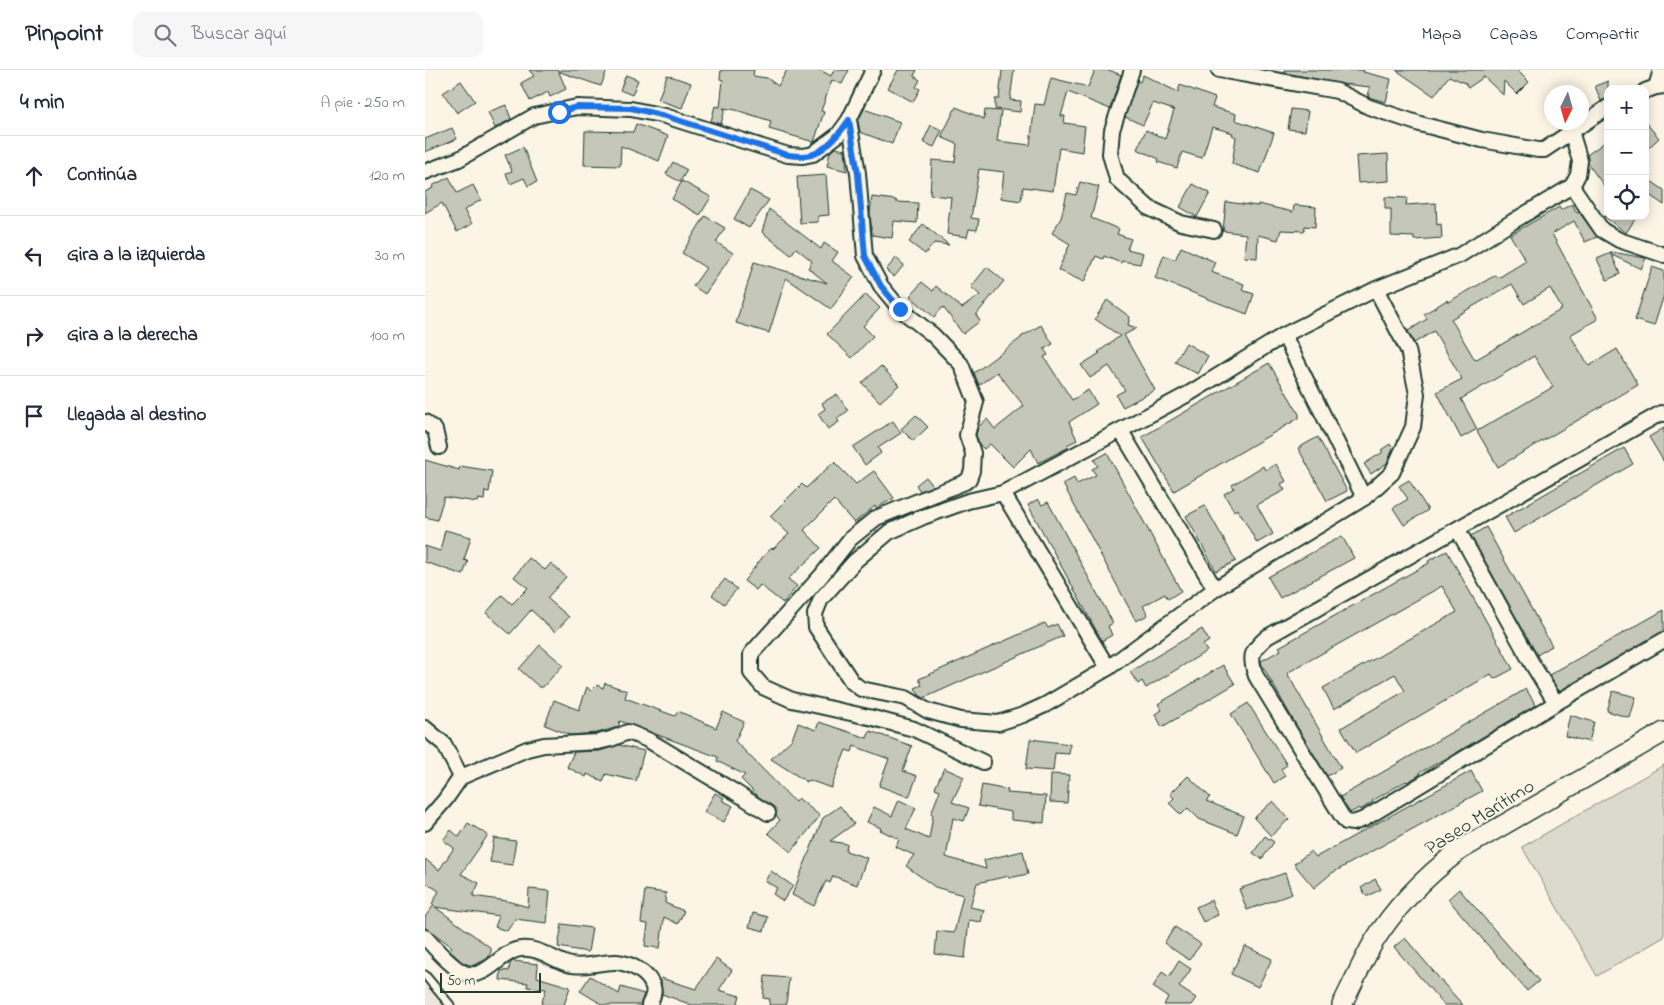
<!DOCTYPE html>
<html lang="es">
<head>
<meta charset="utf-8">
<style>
	:root { --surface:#fff; --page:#f6f6f7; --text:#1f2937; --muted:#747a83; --line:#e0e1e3 }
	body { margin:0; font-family:"Indie Flower",sans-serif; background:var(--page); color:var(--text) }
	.controls { position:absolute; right:15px; top:15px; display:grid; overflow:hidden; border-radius:10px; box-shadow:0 2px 12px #0003 }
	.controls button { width:45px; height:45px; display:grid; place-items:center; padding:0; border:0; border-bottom:1px solid var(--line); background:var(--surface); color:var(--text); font:25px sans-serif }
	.compass { position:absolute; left:1119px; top:15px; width:45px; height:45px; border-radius:50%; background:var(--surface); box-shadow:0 2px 12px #0003; rotate:185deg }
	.scale { position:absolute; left:15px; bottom:12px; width:101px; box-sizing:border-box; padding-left:5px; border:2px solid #1f3d34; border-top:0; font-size:14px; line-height:18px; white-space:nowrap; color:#1f3d34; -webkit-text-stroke:4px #fcf5e5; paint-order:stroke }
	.stop { position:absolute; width:15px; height:15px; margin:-11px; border:4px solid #1a73e8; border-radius:50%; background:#fff }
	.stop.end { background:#1a73e8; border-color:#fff; box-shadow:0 1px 5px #0008 }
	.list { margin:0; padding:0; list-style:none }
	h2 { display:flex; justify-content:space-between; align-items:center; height:65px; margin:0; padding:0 20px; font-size:21px }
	h2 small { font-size:16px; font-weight:400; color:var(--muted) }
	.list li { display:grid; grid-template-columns:32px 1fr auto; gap:15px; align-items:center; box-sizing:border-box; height:80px; padding:0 20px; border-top:1px solid var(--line) }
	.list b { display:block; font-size:19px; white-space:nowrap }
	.list em { font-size:16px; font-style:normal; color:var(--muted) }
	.icon { flex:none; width:28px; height:28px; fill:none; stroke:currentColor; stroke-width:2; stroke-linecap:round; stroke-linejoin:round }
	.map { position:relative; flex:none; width:1239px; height:935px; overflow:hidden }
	header { display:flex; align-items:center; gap:30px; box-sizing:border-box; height:70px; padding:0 25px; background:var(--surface); border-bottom:1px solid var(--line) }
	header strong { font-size:24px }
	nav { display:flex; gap:28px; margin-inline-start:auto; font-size:18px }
	.search { width:350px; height:45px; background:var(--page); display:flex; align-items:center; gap:12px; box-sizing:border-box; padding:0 18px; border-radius:10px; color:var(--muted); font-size:19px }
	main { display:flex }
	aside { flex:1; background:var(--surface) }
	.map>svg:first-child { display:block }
</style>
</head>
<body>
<header>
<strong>Pinpoint</strong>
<div class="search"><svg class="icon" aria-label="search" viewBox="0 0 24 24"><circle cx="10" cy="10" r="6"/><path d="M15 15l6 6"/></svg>Buscar aquí</div>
<nav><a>Mapa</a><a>Capas</a><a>Compartir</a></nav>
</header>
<main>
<aside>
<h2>4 min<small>A pie · 250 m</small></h2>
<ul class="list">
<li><svg class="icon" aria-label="ahead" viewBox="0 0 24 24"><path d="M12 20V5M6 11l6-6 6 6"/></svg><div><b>Continúa</b></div><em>120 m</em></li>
<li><svg class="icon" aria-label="left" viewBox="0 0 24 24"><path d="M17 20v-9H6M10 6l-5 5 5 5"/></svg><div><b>Gira a la izquierda</b></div><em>30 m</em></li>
<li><svg class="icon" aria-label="right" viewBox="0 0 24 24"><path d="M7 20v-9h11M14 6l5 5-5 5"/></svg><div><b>Gira a la derecha</b></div><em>100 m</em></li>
<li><svg class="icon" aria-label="arrive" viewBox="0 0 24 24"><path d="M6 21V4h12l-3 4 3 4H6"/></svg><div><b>Llegada al destino</b></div></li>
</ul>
</aside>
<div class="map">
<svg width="1239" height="935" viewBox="0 0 1239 935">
	<rect width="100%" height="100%" fill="#fcf5e5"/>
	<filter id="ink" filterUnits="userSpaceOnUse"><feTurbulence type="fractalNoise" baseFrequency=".02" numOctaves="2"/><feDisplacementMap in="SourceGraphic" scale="10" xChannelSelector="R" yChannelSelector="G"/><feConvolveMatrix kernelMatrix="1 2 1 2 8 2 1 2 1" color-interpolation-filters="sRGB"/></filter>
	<g filter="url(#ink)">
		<path fill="#ece7d8" d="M0 906 24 935H0Z"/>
		<path fill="#dcdacc" stroke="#7e8c80" d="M1239 695V867L1172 906 1097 777Z"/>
		<g fill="#c5c7b9" stroke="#1f3d34" fill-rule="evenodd">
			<path d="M104 0H133L141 19 125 27 123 22 105 31 96 13 109 6Z"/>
			<path d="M135 0H182L176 16 135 2Z"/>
			<path d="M296 0H329L328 6 342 8 353 16 362 0H395L406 6 409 0H424L417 14 407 10 396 41 399 42 389 72 344 59 346 51 311 40 298 38 300 39 296 54 286 51 290 36 295 37 298 10 295 9Z"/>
			<path d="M473 0H492L489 6 495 10 491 17 495 19 488 32 463 18Z"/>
			<path d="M577 0H589L585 30 596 31 595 42 570 39V29H574Z"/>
			<path d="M670 0H684L696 5 685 39 643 22 636 46H640L639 53 660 56 657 82 634 78 628 121 598 117 596 131 576 128 579 102 554 99 546 148 554 149 552 160 544 159 542 167 522 164 526 127 505 125 507 90 530 92 532 74 516 67 531 37 559 49 560 40 576 41 572 71 605 75 610 34 619 35 626 8 663 17Z"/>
			<path d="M859 0H939L938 2 966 9 961 32 943 27 945 17 918 14 859 3Z"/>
			<path d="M971 0H1092L1104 12 1092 24 1079 11 1078 25 1059 7 1043 18 1040 13 1024 6 1009 26Z"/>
			<path d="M201 5 213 10 207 25 195 20Z"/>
			<path d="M242 5 266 13 257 38 233 30Z"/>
			<path d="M718 5 753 22 755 15 790 28 787 37 811 44 810 50 849 63 835 103 807 94 811 67 807 65 808 63 787 57 777 88 757 82 752 98 733 92 734 89 712 79 721 60 740 69 749 40 728 33 718 55 700 47 712 11 715 12Z"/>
			<path d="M36 11 50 31 32 43 18 23Z"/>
			<path d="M1183 11V28L1176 31 1170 16Z"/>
			<path d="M81 35 86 49 70 58 63 42Z"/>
			<path d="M439 39 475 52 467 74 435 62 433 51Z"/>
			<path d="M866 39 883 41 880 61 863 59Z"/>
			<path d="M1220 52 1234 68 1220 81Z"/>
			<path d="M211 54 243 66 234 91 196 76 195 96 159 95 160 61 208 62Z"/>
			<path d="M506 55 517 60 509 77 498 72Z"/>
			<path d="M27 58 32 69 0 82V69Z"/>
			<path d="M1183 70V121L1163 94 1162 85Z"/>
			<path d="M98 77 112 112 103 116 99 108 85 114 81 103 87 101 80 85Z"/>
			<path d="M410 78 420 80 422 101 402 96 405 82Z"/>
			<path d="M963 84 964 111 933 113 931 86Z"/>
			<path d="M248 92 262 100 255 112 241 104Z"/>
			<path d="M401 105 404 145 393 146V152L375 153 372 107Z"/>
			<path d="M24 107 32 123 48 115 56 130 39 140 47 154 32 162 17 133 0 143V122L8 118 7 116Z"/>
			<path d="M1220 107 1239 120V135L1220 122Z"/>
			<path d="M257 111 286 127 275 145 247 129Z"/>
			<path d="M655 112 674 117 666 148 694 159 692 164 706 169 702 179 718 183 715 194 697 191 696 193 679 186 678 189 671 186 659 212 633 200 645 174 627 163 636 148 642 123 651 125Z"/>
			<path d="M768 114 785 123 772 147 755 137Z"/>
			<path d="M325 120 344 130 324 158 309 149Z"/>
			<path d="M447 127 471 130V132L493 133 492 153 469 151 467 168 447 165 445 143Z"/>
			<path d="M960 127 982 128 981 135 1011 133 1012 155 1016 154 1017 168 989 170V167L966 166V139H960Z"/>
			<path d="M801 132 833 136V134L868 142 869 135 891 137 890 157 880 156 879 161 856 160 853 170 833 165 832 188 819 187 821 164 798 161Z"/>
			<path d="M1147 134 1152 143 1154 142 1172 167 1160 172 1149 151 1127 164 1173 249 1145 265 1164 296 1192 279 1213 315 1073 397 1052 361 1128 317 1109 286 1036 329 1052 359 1036 368 1012 322 1037 309 1009 261 989 273 983 261 1002 249 999 244 1022 230 1023 232 1071 205 1073 208 1101 191 1085 165 1134 137 1136 140ZM1087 214 1099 234 1125 218 1137 239 1050 290 1026 249Z"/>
			<path d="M344 139 396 179 399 173 413 182 407 191 429 207 406 239 361 208 344 263 311 253 329 192 402 213 383 198 387 191 371 178 366 185 337 162Z"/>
			<path d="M280 146 300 158 291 172 308 183 280 224 268 216 281 198 257 183Z"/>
			<path d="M1179 146H1212L1201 163Z"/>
			<path d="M498 154 524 175 509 173 500 184 484 172Z"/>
			<path d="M756 177 790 192 786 202 819 214 817 220 829 224 822 244 730 208 739 185 750 190Z"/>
			<path d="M1187 182 1220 188H1221L1216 199 1187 185 1195 204 1182 210 1172 189 1186 183V185Z"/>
			<path d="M471 188 479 195 469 207 461 200Z"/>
			<path d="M562 197 579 211 551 245 555 251 538 264 518 237 509 247 485 226 497 212 508 221 511 216 537 238 555 225 546 217Z"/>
			<path d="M1227 197 1239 201V225L1229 256 1210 250Z"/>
			<path d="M441 224 455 238 438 256 448 266 427 288 402 264Z"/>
			<path d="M682 230 705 247 703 255 712 258 699 265 730 320 698 337 691 325 700 320 684 296 665 308 656 295 675 283 673 282 695 266 670 249Z"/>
			<path d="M616 255 628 274 619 279 623 285 619 287 647 330 663 320 672 334 644 352 652 370 642 375 644 377 613 393 606 379 588 397 565 374 559 379 554 374 551 365 553 357 562 349 570 359 599 336 572 302 554 315 549 303 596 268V267Z"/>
			<path d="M761 273 783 286 773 304 750 292Z"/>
			<path d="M844 293 874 344V348L749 421 717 367Z"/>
			<path d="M456 296 474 315 455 332 437 313Z"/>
			<path d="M412 324 423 341 412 348 414 352 403 359 393 344 400 339 397 333Z"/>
			<path d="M491 345 503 357 488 371 476 359Z"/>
			<path d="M468 351 476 363 453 378 456 383 440 395 428 377Z"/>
			<path d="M1239 358V392L1224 367Z"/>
			<path d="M893 367 922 421 902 431 873 378Z"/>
			<path d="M965 374 968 379 962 393 946 404 939 394 958 382 956 380Z"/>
			<path d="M1199 378 1208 394 1089 463 1080 447Z"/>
			<path d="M682 383 756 521 743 529 740 524 718 536 723 545 711 551 638 414 649 408 652 414 671 405 667 399 673 396 669 390Z"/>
			<path d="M0 390 34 400 35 396 67 401 64 422 60 421 59 430 53 429 52 432 19 427 12 450 0 447Z"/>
			<path d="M409 392 431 414 449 401 469 428 451 438 450 436 429 453 409 430 379 460 396 478 363 509 372 516 358 533 335 515 331 520 319 511 340 484 347 478 348 479 364 464 345 446 377 414 381 418Z"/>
			<path d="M851 394 861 411 856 414 860 420 832 435 848 464 832 473 816 444H814L812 439 809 441 799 424 809 418 807 415 838 396 840 400Z"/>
			<path d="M501 407 508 416 495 421 491 415Z"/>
			<path d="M984 410 1003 440 979 455 968 438 983 429 974 416Z"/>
			<path d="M613 429 617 435 623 432 688 553 683 556 687 565 677 571 603 435Z"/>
			<path d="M780 436 811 491 791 501 761 446Z"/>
			<path d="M1061 457 1127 576 1112 585 1046 466Z"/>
			<path d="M20 460 46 467 39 490 43 491 38 505 0 492V476L15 481Z"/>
			<path d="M917 466 929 488 855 528 843 507Z"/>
			<path d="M1022 481 1088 599 1069 609 1066 604 931 683 916 658 980 621 970 604 909 639 898 618 1032 542 1017 516 862 603 916 698 902 706 871 655 837 595 836 591 856 580 854 577 1004 493 1003 491Z"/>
			<path d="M104 488 120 500 126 493 141 507 122 528 144 547 130 562 106 540 85 564 61 543 77 525 87 534 103 518 89 507Z"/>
			<path d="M300 509 312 519 299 534 287 525Z"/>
			<path d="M1239 540V561L1134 621 1124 605Z"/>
			<path d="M620 553 623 558 632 554 638 566 499 628 494 625 490 618 497 615 494 609Z"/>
			<path d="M777 559 784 571 778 575 782 581 721 618 717 611 713 614 705 602Z"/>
			<path d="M115 575 138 595 118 617H114L94 599Z"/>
			<path d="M798 595 810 614 737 657 730 644 737 640 733 634Z"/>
			<path d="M180 613 202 621 200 628 250 646 253 641 291 658 298 642 319 652 310 671 370 732 373 728 395 746 366 782 343 763 355 750 351 746 350 739 334 727 316 709 320 705 292 691 293 687 195 651 193 657 172 663 145 665 120 655 129 630 154 640 162 617 166 621 172 615 178 618Z"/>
			<path d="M1101 619 1111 635 1031 683 994 703 995 705 993 706 982 712 981 711 947 731 948 732 935 740 934 738 925 743 923 740 915 727Z"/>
			<path d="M1188 621 1211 627 1205 648 1182 641Z"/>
			<path d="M823 633 862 695 856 699 860 706 849 713 806 644Z"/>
			<path d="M1145 645 1169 652 1164 672 1140 666Z"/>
			<path d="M394 652 442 668 445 661 487 676 478 701 492 706 484 727 454 716 464 689 429 676 427 682 421 680 406 718 384 710 382 712 346 689 367 669 373 653 391 660Z"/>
			<path d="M605 669 645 674 644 684 630 683 628 701 601 699Z"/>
			<path d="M194 675 219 681 211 711 181 704 178 711 162 704 161 707 142 697 149 682 175 681Z"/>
			<path d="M519 698 539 707 527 732 544 738 539 751 528 748 521 787 561 799 559 790 598 781 603 804 584 808V806L552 813 545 837 559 840 556 852 544 850 540 888 510 884 512 861 529 863 538 825 510 817 481 796 489 785 471 777 474 769 455 760 456 758 442 752 449 737 467 746 474 730 491 738 481 759 504 769 508 745 506 744 515 720 510 718Z"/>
			<path d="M1046 701 1057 721 907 803 889 818 869 794 886 781 891 787Z"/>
			<path d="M626 704 644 705 642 733 625 732Z"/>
			<path d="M763 706 785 727 781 731 819 746 812 764 774 749 763 738 756 745 744 733 749 728 745 724Z"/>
			<path d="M557 715 583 720 582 723 621 726 619 753 586 750V742L553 736Z"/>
			<path d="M290 723 299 728 297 730 308 736 299 752 279 742Z"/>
			<path d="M848 731 864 749 846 766 829 748Z"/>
			<path d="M415 736 429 754 405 771 422 774 421 781 442 788 432 815 408 806 405 813 401 811 389 836 367 825 398 748Z"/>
			<path d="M43 753 63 765 36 804 54 813 48 826 82 831 103 837 104 819 125 821 122 853 90 849 82 861 70 857 74 846 10 837 66 878V882L62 889 49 895H44L37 892 24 880 27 877 6 861 0 858V847L9 835 7 834 14 821 0 812V789L14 800 29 778 18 770 26 760 34 767Z"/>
			<path d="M840 766 849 772 837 789 828 783Z"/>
			<path d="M69 768 91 771 87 795 65 792Z"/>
			<path d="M346 801 368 816 358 831 348 824 352 818 340 811Z"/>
			<path d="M860 803 867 824 822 840 814 819Z"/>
			<path d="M950 809 956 819 945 825H941L936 818Z"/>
			<path d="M1034 819 1114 911 1102 921 1023 829Z"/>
			<path d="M220 820 241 823 240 833 259 841 253 854 239 847 235 878 220 876 223 854 216 853Z"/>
			<path d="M786 830 793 845 778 852 771 837Z"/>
			<path d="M328 843 343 847 339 861 324 857Z"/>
			<path d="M137 854 167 858 163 882 133 877Z"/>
			<path d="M750 857 776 874 764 890 739 873Z"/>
			<path d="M980 868 1020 915 1038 935H1019L969 877Z"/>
			<path d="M820 876 847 889 833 917 806 904Z"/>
			<path d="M291 889 307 900 294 920 315 926 312 935H267L237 924 236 908 271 919Z"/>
			<path d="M88 891 113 894 112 907 145 917 139 935H116L121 919 102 917 103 913 75 910 76 900 84 901 85 893Z"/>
			<path d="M754 891 766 899 754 917 771 928 766 935H739L743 927 728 917 737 902 744 907Z"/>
			<path d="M165 906 194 924 196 917 219 924 215 935H178L155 921Z"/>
			<path d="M340 906 364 908 361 935H344L345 929 338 928Z"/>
		</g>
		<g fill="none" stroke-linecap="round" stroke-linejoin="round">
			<g stroke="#1f3d34" stroke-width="11">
				<path id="service" d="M0 905 25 935"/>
			</g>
			<g stroke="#1f3d34" stroke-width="18">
				<g id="minor">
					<path d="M707 0 687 60 685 84 692 109 724 138 756 153 789 160"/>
					<path d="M794 0 912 21 944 37 995 54 1057 70 1113 80H1119L1183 37"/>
					<path d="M1231 17 1236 0"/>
					<path d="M1220 21 1231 17 1239 16"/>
					<path d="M424 50 433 103 440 186 456 216 475 239 508 265 536 294 551 332 542 365 548 383 547 401 544 409 540 412 451 448 425 469 396 506 326 584V603L338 617 367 630 448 648 489 659 558 692"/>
					<path d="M0 102 34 89 109 46 152 37 206 39 240 46 363 85 378 86 388 84 413 65 424 50 448 0"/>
					<path d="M1147 116 1177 160 1194 170 1239 185"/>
					<path d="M951 219 983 280 992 324 988 357 967 403 939 428 790 519 683 598 620 635 598 645 573 653 536 650 503 641 481 628 436 619 427 612 391 557 390 544 396 529 430 491 464 462 498 447 543 431 578 423 765 323 859 265 951 219 1035 185 1087 152 1147 116 1153 105 1155 91 1146 61"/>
					<path d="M859 265 939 428"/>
					<path d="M1239 344 1236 343 842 567C826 581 824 586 831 606L916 745 921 752 928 753 939 749 1131 633 1239 570"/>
					<path d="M0 352 10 360 14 377"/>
					<path d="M696 361 790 519"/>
					<path d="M578 423 683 598"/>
					<path d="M1033 460 1106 592 1131 633"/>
					<path d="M0 658 19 674 36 707"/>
					<path d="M0 753 20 730 36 707 102 679 119 675 173 672 186 669 203 662 223 670 310 722 343 743"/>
					<path d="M0 867C9 877 30 902 43 904 63 908 77 880 96 879 115 877 129 891 146 895 161 898 177 891 192 892 205 893 224 903 228 917 230 923 227 929 224 935"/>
				</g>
			</g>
			<g stroke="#1f3d34" stroke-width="22">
				<path id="secondary" d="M917 935C927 915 937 893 948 873 970 837 1001 806 1035 780L1239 662"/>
			</g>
			<use href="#service" stroke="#fcf5e5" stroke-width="7"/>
			<use href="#minor" stroke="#fcf5e5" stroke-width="14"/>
			<use href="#secondary" stroke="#fcf5e5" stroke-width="19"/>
		</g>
	</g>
	<g fill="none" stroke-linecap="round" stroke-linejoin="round" filter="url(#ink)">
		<path stroke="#1a73e8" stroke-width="6" d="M134 42 152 37 206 38 240 46 363 85C371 86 379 87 386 85 400 81 416 62 424 50L433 104 440 186 456 216 475 239"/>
	</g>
	<g text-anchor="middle" stroke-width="4" stroke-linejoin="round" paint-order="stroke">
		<g font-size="20" fill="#1f3d34" stroke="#fcf5e5">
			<text transform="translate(1054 746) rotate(-32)" y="7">Paseo Marítimo</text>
		</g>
	</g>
</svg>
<div class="controls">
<button>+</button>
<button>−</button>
<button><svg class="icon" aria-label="locate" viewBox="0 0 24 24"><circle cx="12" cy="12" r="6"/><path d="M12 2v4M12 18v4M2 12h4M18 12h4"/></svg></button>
</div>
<svg class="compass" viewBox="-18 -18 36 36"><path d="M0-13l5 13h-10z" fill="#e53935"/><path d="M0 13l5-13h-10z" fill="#747a83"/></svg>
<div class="scale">50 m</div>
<div class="stop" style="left:134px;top:42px"></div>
<div class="stop end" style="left:475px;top:239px"></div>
</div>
</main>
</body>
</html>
